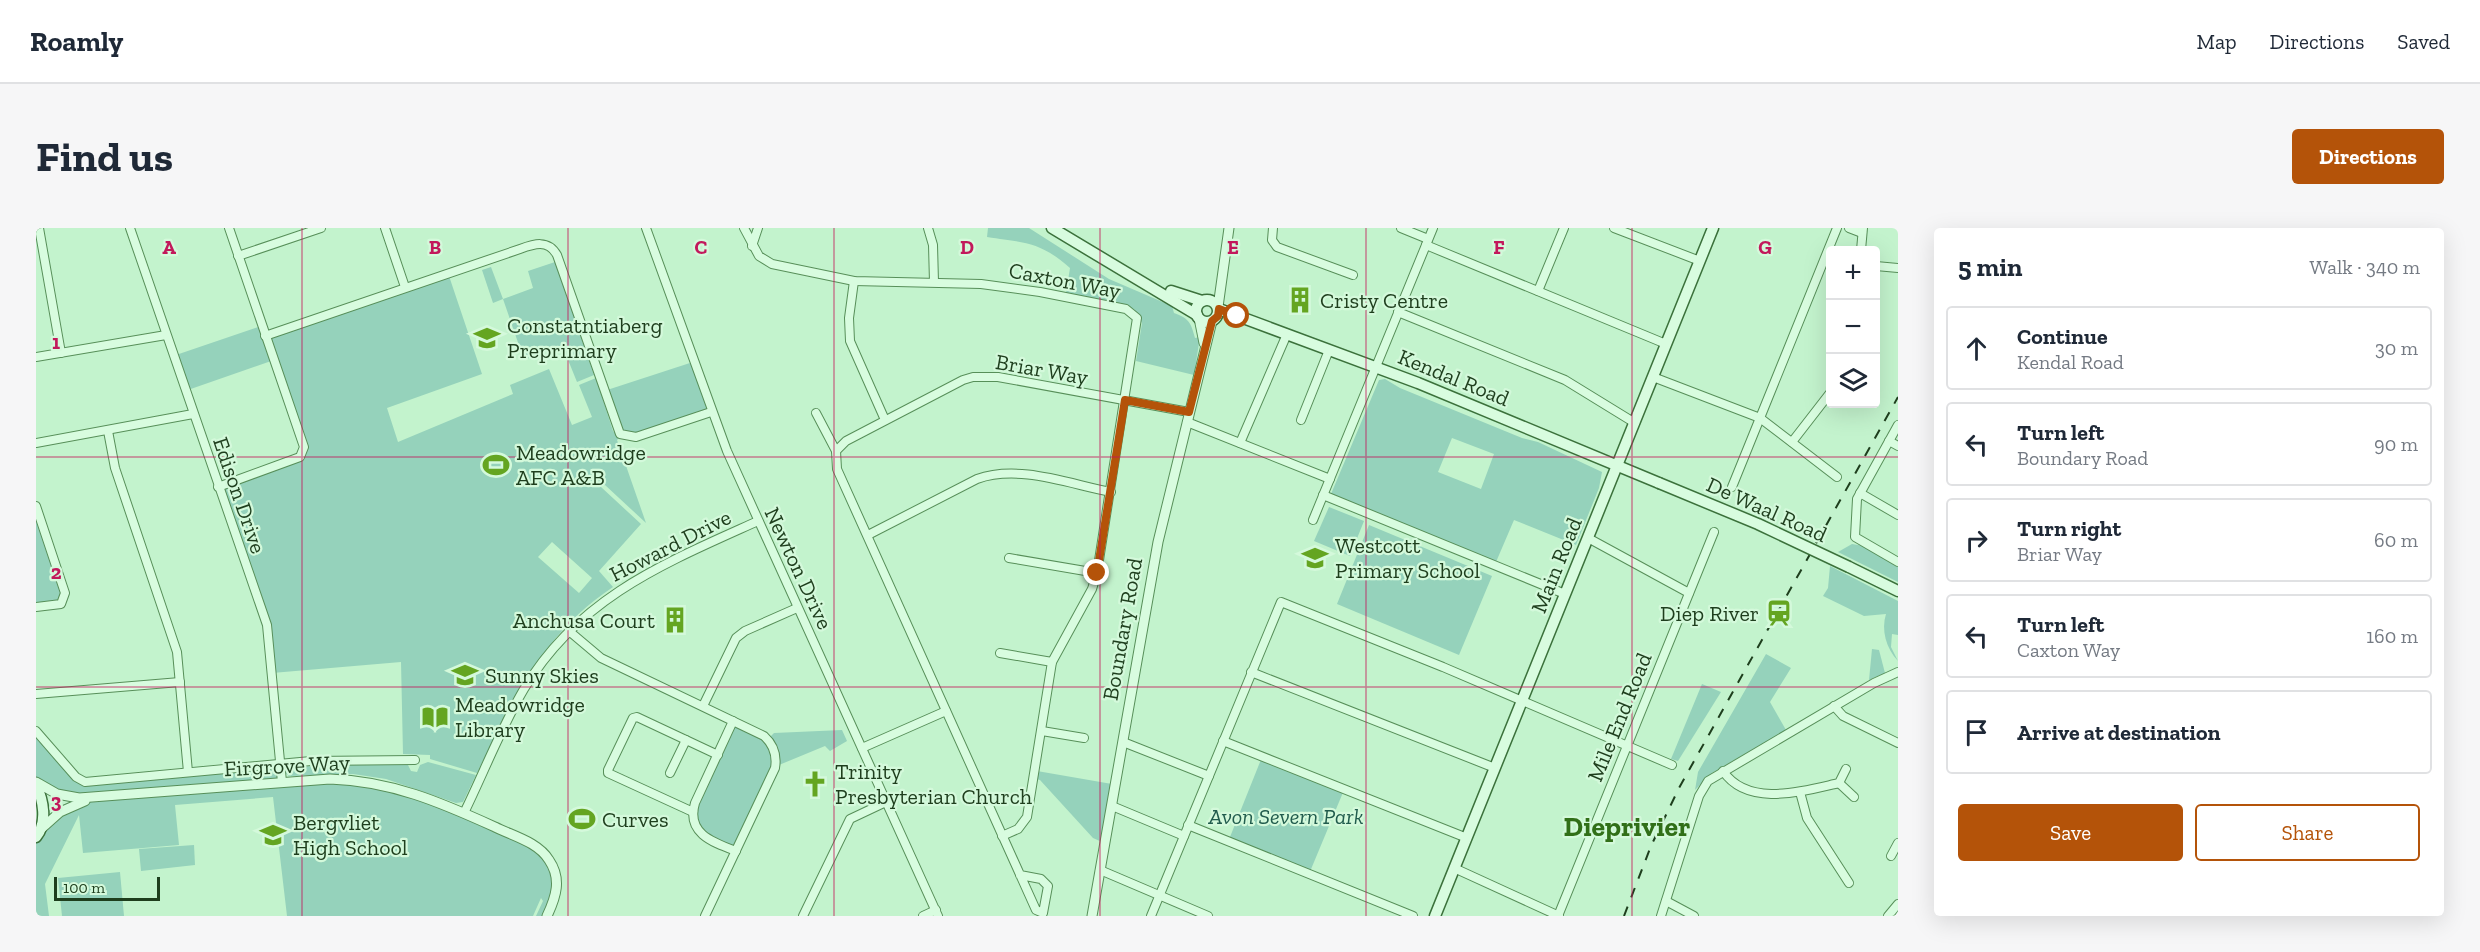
<!DOCTYPE html>
<html lang="en">
<head>
<meta charset="utf-8">
<style>
	:root { --surface:#fff; --page:#f6f6f7; --text:#1f2937; --muted:#747a83; --line:#e0e1e3; --accent:#b45309 }
	body { margin:0; font-family:"Zilla Slab",serif; background:var(--page); color:var(--text) }
	.controls { position:absolute; right:18px; top:18px; display:grid; overflow:hidden; border-radius:6px; box-shadow:0 6px 24px #0002 }
	.controls button { width:54px; height:54px; display:grid; place-items:center; padding:0; border:0; border-bottom:2px solid var(--line); background:var(--surface); color:var(--text); font:30px sans-serif }
	.scale { position:absolute; left:18px; bottom:15px; width:106px; box-sizing:border-box; padding-left:6px; border:3px solid #1e3e1d; border-top:0; font-size:16px; line-height:21px; white-space:nowrap; color:#1e3e1d; -webkit-text-stroke:4px #d4f9db; paint-order:stroke }
	.stop { position:absolute; width:18px; height:18px; margin:-14px; border:4px solid #b45309; border-radius:50%; background:#fff }
	.stop.end { background:#b45309; border-color:#fff; box-shadow:0 2px 6px #0008 }
	.list { margin:0; padding:0; list-style:none }
	h2 { display:flex; justify-content:space-between; align-items:center; height:78px; margin:0; padding:0 24px; font-size:26px }
	h2 small { font-size:20px; font-weight:400; color:var(--muted) }
	.list li { display:grid; grid-template-columns:39px 1fr auto; gap:18px; align-items:center; box-sizing:border-box; height:84px; margin:0 12px 12px; padding:0 12px; border:2px solid var(--line); border-radius:6px }
	.list b { display:block; font-size:22px; white-space:nowrap }
	.list p { margin:0; font-size:20px; white-space:nowrap; color:var(--muted) }
	.list em { font-size:20px; font-style:normal; color:var(--muted) }
	.actions { display:flex; gap:12px; padding:18px 24px }
	.actions a { flex:1; padding:14px 0; border:2px solid var(--accent); border-radius:6px; text-align:center; font-size:21px; color:var(--accent) }
	.actions .main { background:var(--accent); color:#fff }
	.icon { flex:none; width:33px; height:33px; fill:none; stroke:currentColor; stroke-width:2; stroke-linecap:round; stroke-linejoin:round }
	.map { position:relative; flex:none; width:1862px; height:688px; overflow:hidden; border-radius:6px }
	header { display:flex; align-items:center; gap:36px; box-sizing:border-box; height:84px; padding:0 30px; background:var(--surface); border-bottom:2px solid var(--line) }
	header strong { font-size:28px }
	nav { display:flex; gap:33px; margin-inline-start:auto; font-size:21px }
	.intro { display:flex; align-items:center; justify-content:space-between; box-sizing:border-box; height:144px; padding:0 36px }
	h1 { margin:0; font-size:42px }
	.button { padding:15px 27px; border-radius:6px; background:var(--accent); color:#fff; font-size:21px; font-weight:700 }
	main { display:flex; gap:36px; padding:0 36px }
	aside { flex:1; background:var(--surface); border-radius:6px; box-shadow:0 6px 24px #0002 }
	.map>svg:first-child { display:block }
</style>
</head>
<body>
<header>
<strong>Roamly</strong>
<nav><a>Map</a><a>Directions</a><a>Saved</a></nav>
</header>
<div class="intro"><h1>Find us</h1><a class="button">Directions</a></div>
<main>
<div class="map">
<svg width="1862" height="688" viewBox="0 0 1862 688">
	<rect width="100%" height="100%" fill="#c3f3cd"/>
	<g fill="#95d2bb" fill-rule="evenodd">
		<path d="M952 0H993L1073 51 1136 78 1138 85C1153 90 1155 95 1159 110L1164 109 1158 147 1100 133 1106 95 1098 81 1030 65 1034 40C1003 13 990 15 951 9Z"/>
		<path d="M519 34 558 147 541 154 526 117 488 132 467 71 457 75 446 42 455 39 467 71 497 60 492 43Z"/>
		<path d="M412 45 446 146 351 180 362 214 477 166 474 157 513 141 536 197 556 189 543 157 560 150 577 203 583 210 581 212 610 295 569 257 565 259 605 296 563 343 577 359C506 406 478 472 441 545L394 531V527L367 526 365 434 236 445 233 409 182 259 267 224 238 132 149 163 137 128 225 98 229 107ZM516 314 556 350 543 365 502 329Z"/>
		<path d="M657 134 675 184 600 209 586 208 568 163Z"/>
		<path d="M1349 151 1364 160 1486 210 1502 214 1566 244 1563 260 1540 317 1478 292 1460 334 1295 266 1343 152ZM1416 210 1458 226 1445 261 1402 244Z"/>
		<path d="M0 278 28 360 26 374 0 379Z"/>
		<path d="M1293 279 1328 293 1314 328 1278 313Z"/>
		<path d="M1333 297 1456 348 1423 427 1301 376Z"/>
		<path d="M1816 316 1828 318 1862 338V354L1802 324Z"/>
		<path d="M1794 338 1862 373V407L1856 406 1855 419 1862 433C1850 420 1845 402 1850 386L1828 388 1787 368 1792 360Z"/>
		<path d="M1836 421 1843 422 1849 445 1833 452Z"/>
		<path d="M1730 426 1755 440 1734 474 1750 502 1676 545 1659 562 1662 544Z"/>
		<path d="M1666 456 1685 464 1642 533 1635 531Z"/>
		<path d="M697 493 728 508 740 532 700 623 666 608 657 589Z"/>
		<path d="M806 502 811 513 794 523 789 518 743 537 734 509 738 505Z"/>
		<path d="M0 503 44 552 244 536 246 554 346 556 498 618 521 651 511 688H500L507 673 505 670 497 688H251L237 569 139 577 143 617 47 625 43 587 9 656 13 688H0V611L37 577V570L0 554Z"/>
		<path d="M1226 529 1308 562 1273 646 1192 614Z"/>
		<path d="M392 534 440 547 427 574 420 575 350 551 317 546 253 548 248 544 251 539 366 535 372 537 375 543 381 544 384 537Z"/>
		<path d="M1001 543 1076 556 1066 614 1057 610 1004 552 1000 551Z"/>
		<path d="M158 617 159 637 105 643 103 621Z"/>
		<path d="M84 644 88 688H26L22 650Z"/>
	</g>
	<g fill="none" stroke-linecap="round" stroke-linejoin="round">
		<g stroke="#578f59" stroke-width="10">
			<g id="minor">
				<path d="M3 0 25 125"/>
				<path d="M94 0 231 397 246 554"/>
				<path d="M349 0 369 59"/>
				<path d="M610 0 691 223 902 688"/>
				<path d="M708 0 723 28 736 36 818 53 945 56 1004 64 1090 81 1101 90 1061 345 1056 361 1016 434 991 589 982 601 966 608"/>
				<path d="M892 0 897 17 898 54"/>
				<path d="M1237 0 1236 12 1241 19 1317 47"/>
				<path d="M1365 0 1392 11"/>
				<path d="M1578 0 1664 33"/>
				<path d="M1813 0 1826 5"/>
				<path d="M1390 17 1630 116"/>
				<path d="M716 18 722 0"/>
				<path d="M1825 22 1827 0"/>
				<path d="M202 28 285 0"/>
				<path d="M1840 38 1862 40"/>
				<path d="M818 53 813 90 814 113 849 192"/>
				<path d="M1502 63 1528 0"/>
				<path d="M1362 84 1529 152 1599 195"/>
				<path d="M229 108 484 21C498 16 512 11 521 27L584 206 600 209 675 184"/>
				<path d="M0 129 130 107"/>
				<path d="M1617 149 1724 190 1801 249"/>
				<path d="M780 185 800 223"/>
				<path d="M1265 192 1293 122"/>
				<path d="M1151 194 1294 251"/>
				<path d="M1862 197 1821 271 1819 309 1862 334"/>
				<path d="M72 203 79 240 141 424 152 544"/>
				<path d="M1853 213 1862 218"/>
				<path d="M1756 214 1794 165"/>
				<path d="M0 215 157 186"/>
				<path d="M1204 215 1251 106"/>
				<path d="M182 259 264 229 268 219 193 0"/>
				<path d="M1696 259 1801 0"/>
				<path d="M1824 265 1862 287"/>
				<path d="M1287 267 1529 366"/>
				<path d="M0 278 29 365 25 376 0 379"/>
				<path d="M1277 292 1397 0"/>
				<path d="M832 307 941 251C983 236 1033 256 1075 264"/>
				<path d="M1552 310 1653 365"/>
				<path d="M973 330 1061 345"/>
				<path d="M533 403 565 430 728 508C738 517 741 528 739 540L669 688"/>
				<path d="M964 425 1016 434"/>
				<path d="M1215 444 1459 540"/>
				<path d="M0 466 144 454"/>
				<path d="M667 478 700 410 709 403 761 380"/>
				<path d="M1798 478 1807 488 1862 515"/>
				<path d="M697 493 659 575C650 605 676 614 700 623"/>
				<path d="M0 503 40 549 49 554 275 533 379 532"/>
				<path d="M1006 503 1048 510"/>
				<path d="M1187 513 1431 610"/>
				<path d="M1087 514 1173 548"/>
				<path d="M826 520 910 483"/>
				<path d="M1687 543C1712 580 1767 563 1803 555L1810 541"/>
				<path d="M634 545 650 512"/>
				<path d="M1803 555 1818 569"/>
				<path d="M1764 564 1771 590 1813 655"/>
				<path d="M1076 578 1148 608"/>
				<path d="M657 584 572 545V542L597 490 601 489 682 527"/>
				<path d="M428 585C448 544 465 500 488 461 543 369 629 335 722 293"/>
				<path d="M1152 597 1377 688"/>
				<path d="M1855 628 1862 615"/>
				<path d="M1418 640 1523 688"/>
				<path d="M1064 642 1172 688"/>
				<path d="M984 647 1005 651 1012 658 1007 685 1000 682 801 241 800 223 810 213 927 152 937 149H962L1153 184"/>
				<path d="M1630 673 1658 688"/>
				<path d="M767 688 814 591 850 574"/>
				<path d="M887 688 900 682"/>
				<path d="M1115 688 1245 374 1407 439 1636 537"/>
				<path d="M1522 688 1678 304"/>
				<path d="M1625 688 1663 568 1672 553 1838 455 1862 444"/>
				<path d="M1852 688 1862 676"/>
			</g>
		</g>
		<g stroke="#578f59" stroke-width="11">
			<g id="tertiary">
				<path d="M1182 79 1193 0"/>
				<path d="M1163 90 1168 115"/>
				<path d="M0 554 21 566 43 570 294 551C355 553 404 574 459 599 477 608 502 614 513 632 526 651 520 669 511 688"/>
				<path d="M5 601 24 584 49 573"/>
				<path d="M1056 688 1122 314 1176 93"/>
			</g>
		</g>
		<g stroke="#3b713b" stroke-width="13">
			<g id="secondary">
				<path d="M1016 0 1161 87"/>
				<path d="M1135 63 1166 73"/>
				<circle cx="1171" cy="83" r="11"/>
				<path d="M1183 81 1382 155 1623 255"/>
				<path d="M1813 339 1862 363"/>
				<path d="M0 556C7 572 12 594 0 609"/>
				<path d="M1399 688 1677 0"/>
			</g>
		</g>
		<use href="#minor" stroke="#d8fcdf" stroke-width="8"/>
		<use href="#tertiary" stroke="#d8fcdf" stroke-width="9"/>
		<use href="#secondary" stroke="#d8fcdf" stroke-width="10"/>
		<path stroke="#1e3e1d" stroke-width="2" stroke-dasharray="10 10" stroke-linecap="butt" d="M1588 688 1615 618 1643 560 1862 169"/>
		<g stroke="#3b713b" stroke-width="13" stroke-linecap="butt">
			<path id="secondary-bridge" d="M1623 255 1722 296 1813 339"/>
		</g>
		<use href="#secondary-bridge" stroke="#d8fcdf" stroke-width="10"/>
	</g>
	<g fill="none" stroke-linecap="round" stroke-linejoin="round">
		<path stroke="#b45309" stroke-width="8" d="M1061 345 1089 172 1153 184 1176 93 1182 88 1183 81 1201 88"/>
	</g>
	<path fill="none" stroke="#c2185b" stroke-width="1.5" stroke-opacity="0.55" d="M266 0V688M532 0V688M798 0V688M1064 0V688M1330 0V688M1596 0V688M0 229H1862M0 459H1862"/>
	<defs>
		<g id="building-bare" transform="scale(2.07)"><path d="M-4-6H4V6H1V3H-1V6H-4ZM-2.5-4.3h1.7v1.8h-1.7ZM.8-4.3h1.7v1.8H.8ZM-2.5-1h1.7V.8h-1.7ZM.8-1h1.7V.8H.8Z" fill="#64a521" stroke="#d4f9db" stroke-width="2.5" paint-order="stroke"/></g>
		<g id="school-bare" transform="scale(2.07)"><path d="M0-5L7-2L0 1L-7-2ZM-4 1L0 2.5L4 1V4Q0 6-4 4Z" fill="#64a521" stroke="#d4f9db" stroke-width="2.5" paint-order="stroke"/></g>
		<g id="stadium-bare" transform="scale(2.07)"><path d="M0-5a6.5 5 0 1 0 0 10a6.5 5 0 1 0 0-10ZM-3.5-1.8h7v3.6h-7Z" fill="#64a521" stroke="#d4f9db" stroke-width="2.5" paint-order="stroke"/></g>
		<g id="station-bare" transform="scale(2.07)"><path d="M-3-6H3Q5-6 5-4V2Q5 4 3 4L4.5 6H3L1.5 4h-3L-3 6H-4.5L-3 4Q-5 4-5 2V-4Q-5-6-3-6ZM-3.5-4v3h7v-3ZM-3.5 1v1.5H-2V1ZM2 1v1.5H3.5V1Z" fill="#64a521" stroke="#d4f9db" stroke-width="2.5" paint-order="stroke"/></g>
		<g id="library-bare" transform="scale(2.07)"><path d="M-6-4Q-3-5.5-.7-3.5V5Q-3 3-6 4ZM6-4Q3-5.5 .7-3.5V5Q3 3 6 4Z" fill="#64a521" stroke="#d4f9db" stroke-width="2.5" paint-order="stroke"/></g>
		<g id="church-bare" transform="scale(2.07)"><path d="M-1.2-6h2.4v3.5h3.3v2.4h-3.3V6h-2.4V-.1h-3.3v-2.4h3.3Z" fill="#64a521" stroke="#d4f9db" stroke-width="2.5" paint-order="stroke"/></g>
	</defs>
	<g fill-rule="evenodd">
		<use href="#building-bare" x="1264" y="72"/>
		<use href="#school-bare" x="451" y="110"/>
		<use href="#stadium-bare" x="460" y="237"/>
		<use href="#school-bare" x="1279" y="330"/>
		<use href="#station-bare" x="1743" y="385"/>
		<use href="#building-bare" x="639" y="392"/>
		<use href="#school-bare" x="429" y="447"/>
		<use href="#library-bare" x="399" y="489"/>
		<use href="#church-bare" x="779" y="556"/>
		<use href="#stadium-bare" x="546" y="591"/>
		<use href="#school-bare" x="237" y="607"/>
	</g>
	<g text-anchor="middle" stroke-width="4.5" stroke-linejoin="round" paint-order="stroke">
		<g font-size="22" fill="#1e3e1d" stroke="#d4f9db">
			<text transform="translate(1029 52) rotate(11)" y="8">Caxton Way</text>
			<text transform="translate(1006 141) rotate(10)" y="8">Briar Way</text>
			<text transform="translate(1418 149) rotate(22)" y="8">Kendal Road</text>
			<text transform="translate(204 267) rotate(71)" y="8">Edison Drive</text>
			<text transform="translate(1731 281) rotate(24)" y="8">De Waal Road</text>
			<text transform="translate(634 317) rotate(-27)" y="8">Howard Drive</text>
			<text transform="translate(1520 337) rotate(-68)" y="8">Main Road</text>
			<text transform="translate(763 340) rotate(65)" y="8">Newton Drive</text>
			<text transform="translate(1086 401) rotate(-80)" y="8">Boundary Road</text>
			<text transform="translate(1583 489) rotate(-68)" y="8">Mile End Road</text>
			<text transform="translate(251 537) rotate(-3)" y="8">Firgrove Way</text>
		</g>
		<g font-size="22" fill="#1e3e1d" stroke="#d4f9db" text-anchor="start">
			<text x="1284" y="80">Cristy Centre</text>
			<text x="471" y="105">Constatntiaberg<tspan x="471" dy="25">Preprimary</tspan></text>
			<text x="480" y="232">Meadowridge<tspan x="480" dy="25">AFC A&amp;B</tspan></text>
			<text x="1299" y="325">Westcott<tspan x="1299" dy="25">Primary School</tspan></text>
			<text x="1723" y="393" text-anchor="end">Diep River</text>
			<text x="619" y="400" text-anchor="end">Anchusa Court</text>
			<text x="449" y="455">Sunny Skies</text>
			<text x="419" y="484">Meadowridge<tspan x="419" dy="25">Library</tspan></text>
			<text x="799" y="551">Trinity<tspan x="799" dy="25">Presbyterian Church</tspan></text>
			<text x="566" y="599">Curves</text>
			<text x="257" y="602">Bergvliet<tspan x="257" dy="25">High School</tspan></text>
		</g>
		<g font-size="22" font-style="italic" fill="#215c4d" stroke="#d4f9db">
			<text x="1250" y="596">Avon Severn Park</text>
		</g>
		<g font-size="28" font-weight="bold" fill="#316f18" stroke="#d4f9db">
			<text x="1591" y="608">Dieprivier</text>
		</g>
	</g>
	<g font-size="20" text-anchor="middle" font-weight="bold" fill="#c2185b" stroke="#d4f9db" stroke-width="4.5" stroke-linejoin="round" paint-order="stroke">
		<text x="133" y="26">A</text>
		<text x="399" y="26">B</text>
		<text x="665" y="26">C</text>
		<text x="931" y="26">D</text>
		<text x="1197" y="26">E</text>
		<text x="1463" y="26">F</text>
		<text x="1729" y="26">G</text>
		<text x="20" y="121">1</text>
		<text x="20" y="351">2</text>
		<text x="20" y="580">3</text>
	</g>
</svg>
<div class="controls">
<button>+</button>
<button>−</button>
<button><svg class="icon" aria-label="layers" viewBox="0 0 24 24"><path d="M12 4l9 5-9 5-9-5zM3 14l9 5 9-5"/></svg></button>
</div>
<div class="scale">100 m</div>
<div class="stop" style="left:1201px;top:88px"></div>
<div class="stop end" style="left:1061px;top:345px"></div>
</div>
<aside>
<h2>5 min<small>Walk · 340 m</small></h2>
<ul class="list">
<li><svg class="icon" aria-label="ahead" viewBox="0 0 24 24"><path d="M12 20V5M6 11l6-6 6 6"/></svg><div><b>Continue</b><p>Kendal Road</p></div><em>30 m</em></li>
<li><svg class="icon" aria-label="left" viewBox="0 0 24 24"><path d="M17 20v-9H6M10 6l-5 5 5 5"/></svg><div><b>Turn left</b><p>Boundary Road</p></div><em>90 m</em></li>
<li><svg class="icon" aria-label="right" viewBox="0 0 24 24"><path d="M7 20v-9h11M14 6l5 5-5 5"/></svg><div><b>Turn right</b><p>Briar Way</p></div><em>60 m</em></li>
<li><svg class="icon" aria-label="left" viewBox="0 0 24 24"><path d="M17 20v-9H6M10 6l-5 5 5 5"/></svg><div><b>Turn left</b><p>Caxton Way</p></div><em>160 m</em></li>
<li><svg class="icon" aria-label="arrive" viewBox="0 0 24 24"><path d="M6 21V4h12l-3 4 3 4H6"/></svg><div><b>Arrive at destination</b></div></li>
</ul>
<div class="actions"><a class="main">Save</a><a>Share</a></div>
</aside>
</main>
</body>
</html>
